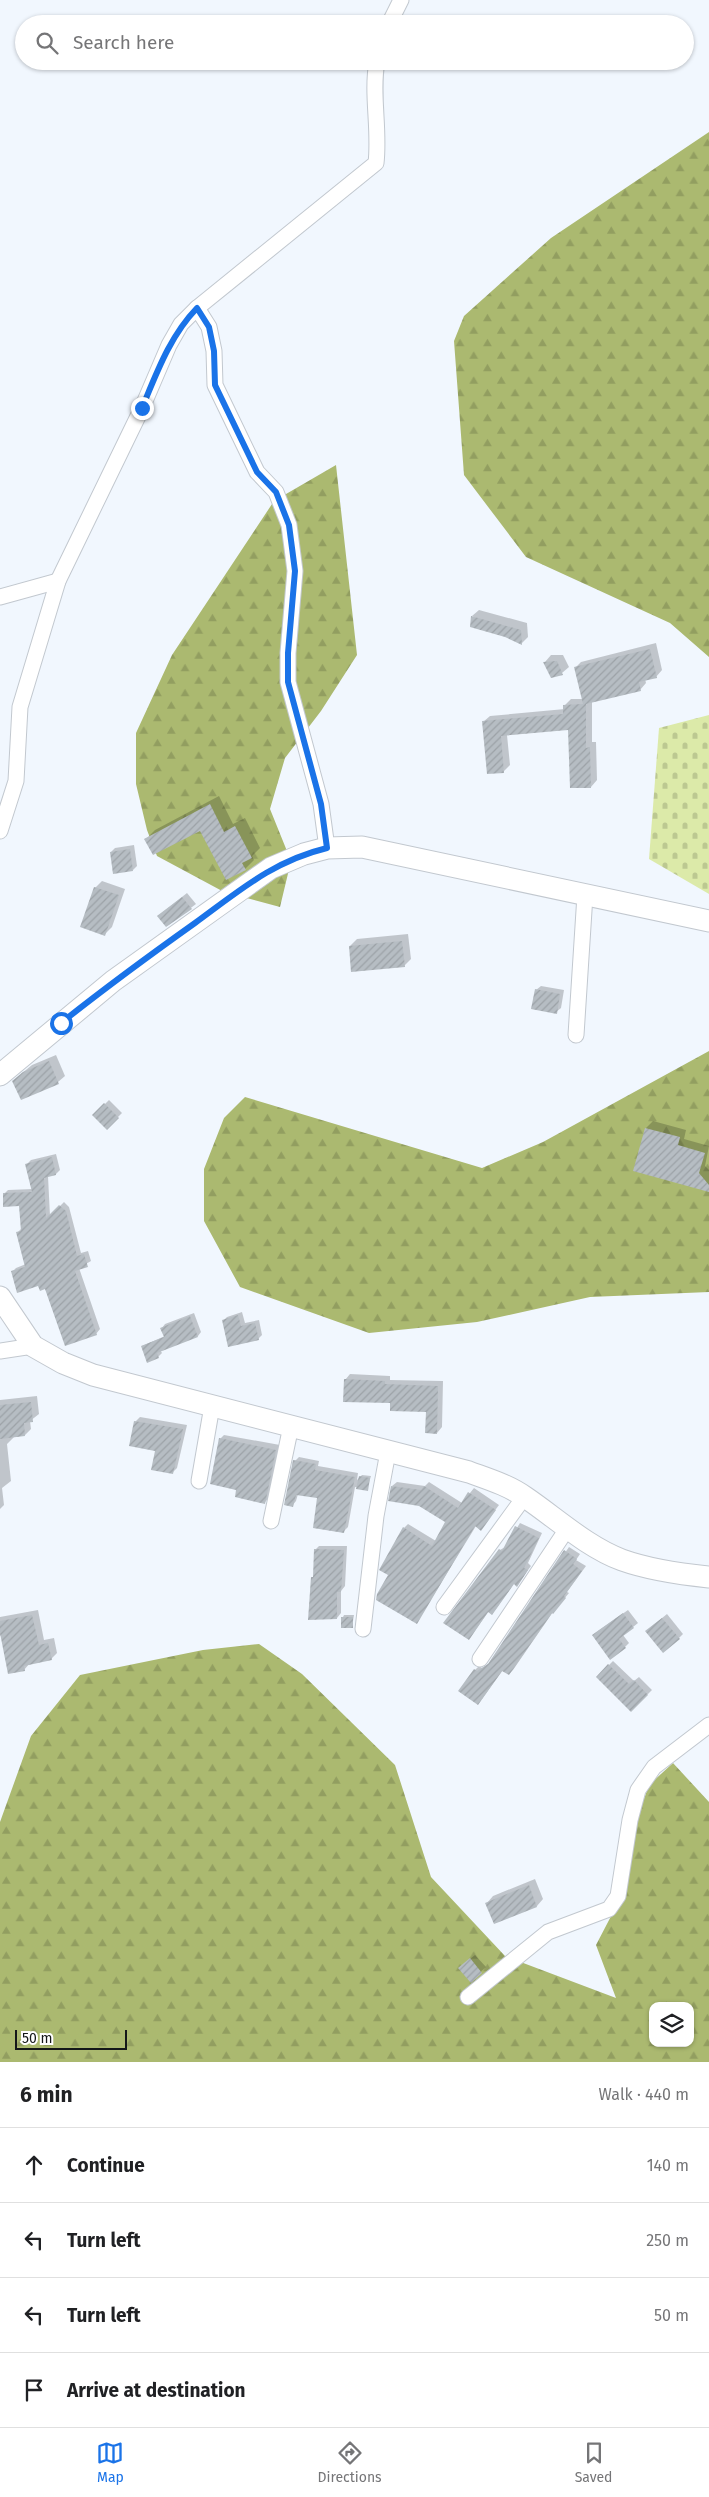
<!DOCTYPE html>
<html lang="en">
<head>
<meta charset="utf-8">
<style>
	:root { --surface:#fff; --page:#f6f6f6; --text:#202124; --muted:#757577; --line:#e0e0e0; --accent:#1a73e8 }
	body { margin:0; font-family:"Fira Sans",sans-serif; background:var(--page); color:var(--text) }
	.controls { position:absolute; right:15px; bottom:15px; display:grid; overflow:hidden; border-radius:10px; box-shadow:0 1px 4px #0004 }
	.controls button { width:45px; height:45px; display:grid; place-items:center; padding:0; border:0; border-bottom:1px solid var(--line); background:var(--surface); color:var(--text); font:25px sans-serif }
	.scale { position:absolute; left:15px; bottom:12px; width:112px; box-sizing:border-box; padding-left:5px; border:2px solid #141719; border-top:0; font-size:14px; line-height:18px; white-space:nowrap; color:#141719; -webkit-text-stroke:4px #fff; paint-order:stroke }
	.stop { position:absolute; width:15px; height:15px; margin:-11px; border:4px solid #1a73e8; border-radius:50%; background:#fff }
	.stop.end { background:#1a73e8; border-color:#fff; box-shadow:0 1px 5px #0008 }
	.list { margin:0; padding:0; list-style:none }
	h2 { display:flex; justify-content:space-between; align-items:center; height:65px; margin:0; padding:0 20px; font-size:21px }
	h2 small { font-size:16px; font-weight:400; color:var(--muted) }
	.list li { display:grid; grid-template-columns:32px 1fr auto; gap:15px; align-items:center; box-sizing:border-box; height:75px; padding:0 20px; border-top:1px solid var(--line) }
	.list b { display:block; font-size:19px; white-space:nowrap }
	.list em { font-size:16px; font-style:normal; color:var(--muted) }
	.icon { flex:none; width:28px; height:28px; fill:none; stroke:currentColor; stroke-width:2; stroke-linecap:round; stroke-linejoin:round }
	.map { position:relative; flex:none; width:709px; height:2062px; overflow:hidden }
	.search { position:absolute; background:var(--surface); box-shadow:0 1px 4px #0004; left:15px; right:15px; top:15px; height:55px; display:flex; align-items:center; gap:12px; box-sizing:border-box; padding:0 18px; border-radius:28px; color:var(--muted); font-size:19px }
	.sheet { height:365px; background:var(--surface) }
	nav { display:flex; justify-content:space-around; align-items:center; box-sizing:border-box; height:70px; border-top:1px solid var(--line); background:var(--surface); font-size:14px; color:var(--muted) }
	nav a { display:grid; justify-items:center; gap:2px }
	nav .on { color:var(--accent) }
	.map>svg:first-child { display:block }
</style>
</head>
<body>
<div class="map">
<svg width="709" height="2062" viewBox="0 0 709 2062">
	<defs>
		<pattern id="forest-firs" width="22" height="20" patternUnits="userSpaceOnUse" patternTransform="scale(1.25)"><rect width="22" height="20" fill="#abb970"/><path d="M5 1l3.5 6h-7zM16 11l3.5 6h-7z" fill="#929e60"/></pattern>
		<pattern id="cemetery-stones" width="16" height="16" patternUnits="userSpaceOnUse" patternTransform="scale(1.25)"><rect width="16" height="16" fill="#dceaa9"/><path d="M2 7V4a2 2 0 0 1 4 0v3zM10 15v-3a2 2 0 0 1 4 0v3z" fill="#bcc891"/></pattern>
		<pattern id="building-hatch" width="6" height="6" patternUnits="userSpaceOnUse" patternTransform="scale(1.25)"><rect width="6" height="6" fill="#b6bdc3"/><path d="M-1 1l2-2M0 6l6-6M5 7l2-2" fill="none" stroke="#9ca2a7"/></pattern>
	</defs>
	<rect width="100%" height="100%" fill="#f1f7fe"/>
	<g fill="url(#forest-firs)" fill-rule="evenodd">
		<path d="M709 132V657L670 623 526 557 464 475 454 341 464 316 551 238Z"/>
		<path d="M336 465 357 655 321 711 285 758 270 809 291 861 280 907 224 892 157 856 147 830 136 784V733L172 655 274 501Z"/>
		<path d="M709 1051V1292L590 1297 477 1322 369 1333 240 1287 204 1221V1169L224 1118 245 1097 482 1168 543 1142Z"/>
		<path d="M259 1644 302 1674 395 1765 431 1877 505 1956 616 1998 596 1945 620 1899 637 1818 649 1785 673 1763 709 1802V2062H0V1822L31 1736 80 1675 203 1650ZM653 2006H690V2043H653Z"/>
	</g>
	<path fill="url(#cemetery-stones)" d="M709 715V894L649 859 659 728Z"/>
	<g fill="#0003">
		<path d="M479 610 527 623 528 637 521 644 472 616Z"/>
		<path d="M656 643 662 670 656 677 645 679 646 683 640 690 592 702V742H596L597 780 591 787 569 729 507 735 510 765 504 771 483 722 490 716 565 709V705L571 699H583L575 668 581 662Z"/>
		<path d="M551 655H563L569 667 562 673 552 676 545 662Z"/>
		<path d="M219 796 233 824 245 818 260 848 252 856 254 860 245 869 200 829 146 839 155 830Z"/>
		<path d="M134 845 137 866 133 870 111 852 115 848Z"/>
		<path d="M102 881 125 889 112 927 105 934 95 888Z"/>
		<path d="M187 893 196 904 167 926 163 912Z"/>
		<path d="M408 934 411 959 404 966 350 946 357 939Z"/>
		<path d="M541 986 564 990 561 1008 556 1012 536 990Z"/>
		<path d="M56 1055 65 1076 58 1082 21 1099V1074L32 1065Z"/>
		<path d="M109 1100 122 1113 107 1128 94 1115Z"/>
		<path d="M653 1121 686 1130 684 1139 709 1146 705 1166 709 1170V1191L635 1170 646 1128Z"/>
		<path d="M56 1154 60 1170 56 1174 48 1176 50 1216 64 1202 69 1207 81 1253 88 1251 91 1261 79 1268 100 1329 96 1334 46 1288 12 1272 16 1268 26 1264 18 1232 22 1228 21 1205 4 1194 8 1190 33 1189 27 1164 31 1160Z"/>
		<path d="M242 1312 245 1323 259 1320 262 1335 258 1339 223 1321 227 1317Z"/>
		<path d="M194 1313 201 1332 198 1336 160 1350 162 1353 158 1357 142 1346 165 1336 162 1328 165 1324Z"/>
		<path d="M350 1374 390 1376V1380L443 1381 442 1427 437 1433 428 1411 391 1402 345 1380Z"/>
		<path d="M37 1396 39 1414 30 1421 31 1429 25 1435 14 1437 7 1444 11 1481 2 1488 4 1505 0 1509V1400Z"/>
		<path d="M140 1417 187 1425 177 1468 172 1473 135 1422Z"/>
		<path d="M224 1435 280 1445 269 1498 264 1503 238 1489 220 1439Z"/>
		<path d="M299 1457 319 1461 318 1466 358 1473 357 1480 362 1475 371 1476 367 1489 355 1487 348 1527 344 1531 318 1497 298 1494 296 1501 292 1506 295 1461Z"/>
		<path d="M397 1482 425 1486 429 1482 462 1503 474 1488 499 1505 481 1529 476 1526 417 1622 390 1574 404 1528 408 1524 436 1541 447 1522 392 1486Z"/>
		<path d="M520 1523 542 1533 528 1563 531 1566 517 1585 514 1583 496 1609 492 1613 489 1611 469 1639 500 1550 505 1547Z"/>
		<path d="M319 1546H347L345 1586 341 1591V1613L337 1618 315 1575V1550Z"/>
		<path d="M569 1547 580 1554 576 1560 586 1566 567 1592 569 1593 553 1612 513 1670 509 1674 503 1670 482 1699 475 1670 479 1666 482 1668 491 1662Z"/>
		<path d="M38 1610 44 1640 54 1638 57 1653 51 1659 30 1663 24 1670 0 1635V1617Z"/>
		<path d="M628 1610 638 1623 623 1635 629 1643 625 1647 598 1631Z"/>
		<path d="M667 1614 683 1634 679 1638 651 1627Z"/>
		<path d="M344 1615H354L352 1627 343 1617Z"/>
		<path d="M613 1661 634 1681 639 1677 652 1690 631 1711 597 1677Z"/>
		<path d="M535 1879 543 1899 537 1906 495 1923 487 1903 493 1896Z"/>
		<path d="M475 1955 486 1967 471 1981 464 1964Z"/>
	</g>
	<g fill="url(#building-hatch)">
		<path d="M471 616 521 630 522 645 505 637 470 627Z"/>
		<path d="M650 649 657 678 639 682 641 691 586 704V748L590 747 591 788H570L568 730 501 736 504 773 487 774 482 721 563 714V705L583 704 574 667Z"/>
		<path d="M557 661 563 675 551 678 543 662Z"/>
		<path d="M210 804 224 832 235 826 252 858 242 863 246 870 226 880 200 831 153 855 144 839Z"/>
		<path d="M130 849 133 871 113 874 110 852Z"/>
		<path d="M94 887 119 895 105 936 80 927Z"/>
		<path d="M182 897 192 909 166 927 157 916Z"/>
		<path d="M402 941 405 967 351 972 349 946Z"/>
		<path d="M535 989 560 994 557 1014 531 1009Z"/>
		<path d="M49 1061 59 1084 21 1100 12 1081 23 1072Z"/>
		<path d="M104 1103 119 1118 107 1130 92 1115Z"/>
		<path d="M645 1128 680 1137 678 1145 705 1153 699 1173 709 1185V1192L633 1171Z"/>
		<path d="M52 1157 56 1175 44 1178 46 1218 59 1205 66 1211 77 1256 84 1254 88 1267 75 1271 97 1335 65 1346 45 1289 40 1291 38 1286 17 1293 11 1271 25 1267 16 1232 21 1231 19 1206 3 1207V1193L32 1192 25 1164Z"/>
		<path d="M238 1315 241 1326 255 1323 259 1340 228 1347 222 1320Z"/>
		<path d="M190 1316 198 1337 157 1353 159 1358 147 1363 141 1346 164 1337 160 1328Z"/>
		<path d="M344 1379 385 1381V1384L438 1386 437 1434 425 1433 426 1412 390 1411V1403L343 1402Z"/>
		<path d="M31 1402 33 1422 24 1423 25 1436 0 1439V1405Z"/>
		<path d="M134 1421 183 1429 173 1474 151 1470 155 1451 129 1446Z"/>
		<path d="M219 1438 276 1450 265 1504 235 1497 236 1490 210 1484Z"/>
		<path d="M293 1460 316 1464 315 1470 355 1477 344 1533 313 1528 317 1498 296 1495 293 1507 284 1505Z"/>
		<path d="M359 1476 370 1478 368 1491 356 1489Z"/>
		<path d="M391 1486 421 1490 424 1486 458 1508 468 1492 496 1510 481 1531 475 1526 417 1624 376 1600 377 1594 388 1575 379 1570 403 1527 432 1546 445 1522 419 1506 388 1501Z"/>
		<path d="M515 1526 539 1538 524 1568 528 1570 517 1587 514 1584 492 1615 488 1612 469 1640 443 1623 499 1549 502 1551Z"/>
		<path d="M314 1549 344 1550 341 1592H337V1619L308 1620 311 1577H313Z"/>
		<path d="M564 1550 577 1559 573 1564 582 1571 564 1596 566 1598 553 1614 552 1613 509 1675 502 1671 478 1705 458 1691 474 1669 477 1671 488 1664Z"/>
		<path d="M623 1613 634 1628 619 1639 626 1648 610 1660 592 1635Z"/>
		<path d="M32 1615 39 1645 48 1643 52 1660 24 1666 25 1671 8 1674 0 1633V1621Z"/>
		<rect x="341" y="1617" width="12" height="11"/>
		<path d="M662 1618 680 1639 663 1653 645 1631Z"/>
		<path d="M608 1664 629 1684 634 1680 648 1695 631 1712 596 1677Z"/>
		<path d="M529 1885 537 1907 494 1924 485 1903Z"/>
		<path d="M470 1958 482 1973 471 1983 458 1968Z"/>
	</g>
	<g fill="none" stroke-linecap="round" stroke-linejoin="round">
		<g stroke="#c2c8cf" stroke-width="17">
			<g id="street">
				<path d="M389 24 401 0"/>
				<path d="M197 308 209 327 214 351 215 385 257 472 276 492 289 525 295 571 288 653V682L321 804 327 848"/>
				<path d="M0 597 58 581"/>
				<path d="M0 831 16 781 20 707 58 581 142 408 169 345 181 324 197 308 376 163C380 129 371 95 377 61"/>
				<path d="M576 1035 585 895"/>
				<path d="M0 1351 33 1346"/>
				<path d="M199 1481 212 1406"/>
				<path d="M271 1521 291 1426"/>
				<path d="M444 1607 525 1496"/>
				<path d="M363 1629 376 1516 388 1452"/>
				<path d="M480 1659 567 1529"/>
				<path d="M468 1997 548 1932 609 1909 618 1896 630 1820 638 1790 654 1767 709 1725"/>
			</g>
		</g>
		<g stroke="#c2c8cf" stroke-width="23">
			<g id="secondary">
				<path d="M0 1075 113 981 271 868 304 854 327 848 362 847 709 921"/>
				<path d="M0 1297 33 1346 63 1363 93 1375 469 1472C488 1479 508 1485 525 1497 556 1518 587 1547 622 1560 650 1570 679 1574 709 1577"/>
			</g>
		</g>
		<use href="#street" stroke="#fff" stroke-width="15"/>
		<use href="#secondary" stroke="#fff" stroke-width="21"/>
	</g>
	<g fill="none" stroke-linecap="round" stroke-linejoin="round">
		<path stroke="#1a73e8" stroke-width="6" d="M61 1023C105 988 150 955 195 923 239 891 273 861 327 848L321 804 288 682V653L295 571 289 525 276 492 257 472 215 385 214 351 209 327 197 308C170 336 157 372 142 408"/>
	</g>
</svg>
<div class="controls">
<button><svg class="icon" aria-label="layers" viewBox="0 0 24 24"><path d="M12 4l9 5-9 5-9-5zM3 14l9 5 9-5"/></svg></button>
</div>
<div class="scale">50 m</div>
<div class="stop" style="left:61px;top:1023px"></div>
<div class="stop end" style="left:142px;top:408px"></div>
<div class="search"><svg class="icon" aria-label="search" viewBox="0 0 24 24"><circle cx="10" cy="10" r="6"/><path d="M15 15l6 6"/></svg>Search here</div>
</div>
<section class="sheet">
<h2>6 min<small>Walk · 440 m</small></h2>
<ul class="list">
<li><svg class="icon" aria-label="ahead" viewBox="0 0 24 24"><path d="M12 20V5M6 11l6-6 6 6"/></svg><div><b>Continue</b></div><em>140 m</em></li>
<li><svg class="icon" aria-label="left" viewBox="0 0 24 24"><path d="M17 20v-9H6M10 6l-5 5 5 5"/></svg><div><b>Turn left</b></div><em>250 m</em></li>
<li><svg class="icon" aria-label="left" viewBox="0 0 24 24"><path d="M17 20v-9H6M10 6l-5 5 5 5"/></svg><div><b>Turn left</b></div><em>50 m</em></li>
<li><svg class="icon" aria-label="arrive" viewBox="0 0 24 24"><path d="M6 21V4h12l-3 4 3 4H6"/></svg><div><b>Arrive at destination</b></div></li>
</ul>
</section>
<nav>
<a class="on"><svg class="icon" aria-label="map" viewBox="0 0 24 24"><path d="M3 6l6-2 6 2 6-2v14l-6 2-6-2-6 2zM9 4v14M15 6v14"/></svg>Map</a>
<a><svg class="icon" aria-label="directions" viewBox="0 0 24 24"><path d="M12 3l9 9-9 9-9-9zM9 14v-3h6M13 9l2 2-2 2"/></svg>Directions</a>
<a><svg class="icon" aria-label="saved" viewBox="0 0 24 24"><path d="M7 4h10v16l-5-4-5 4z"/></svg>Saved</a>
</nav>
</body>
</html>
